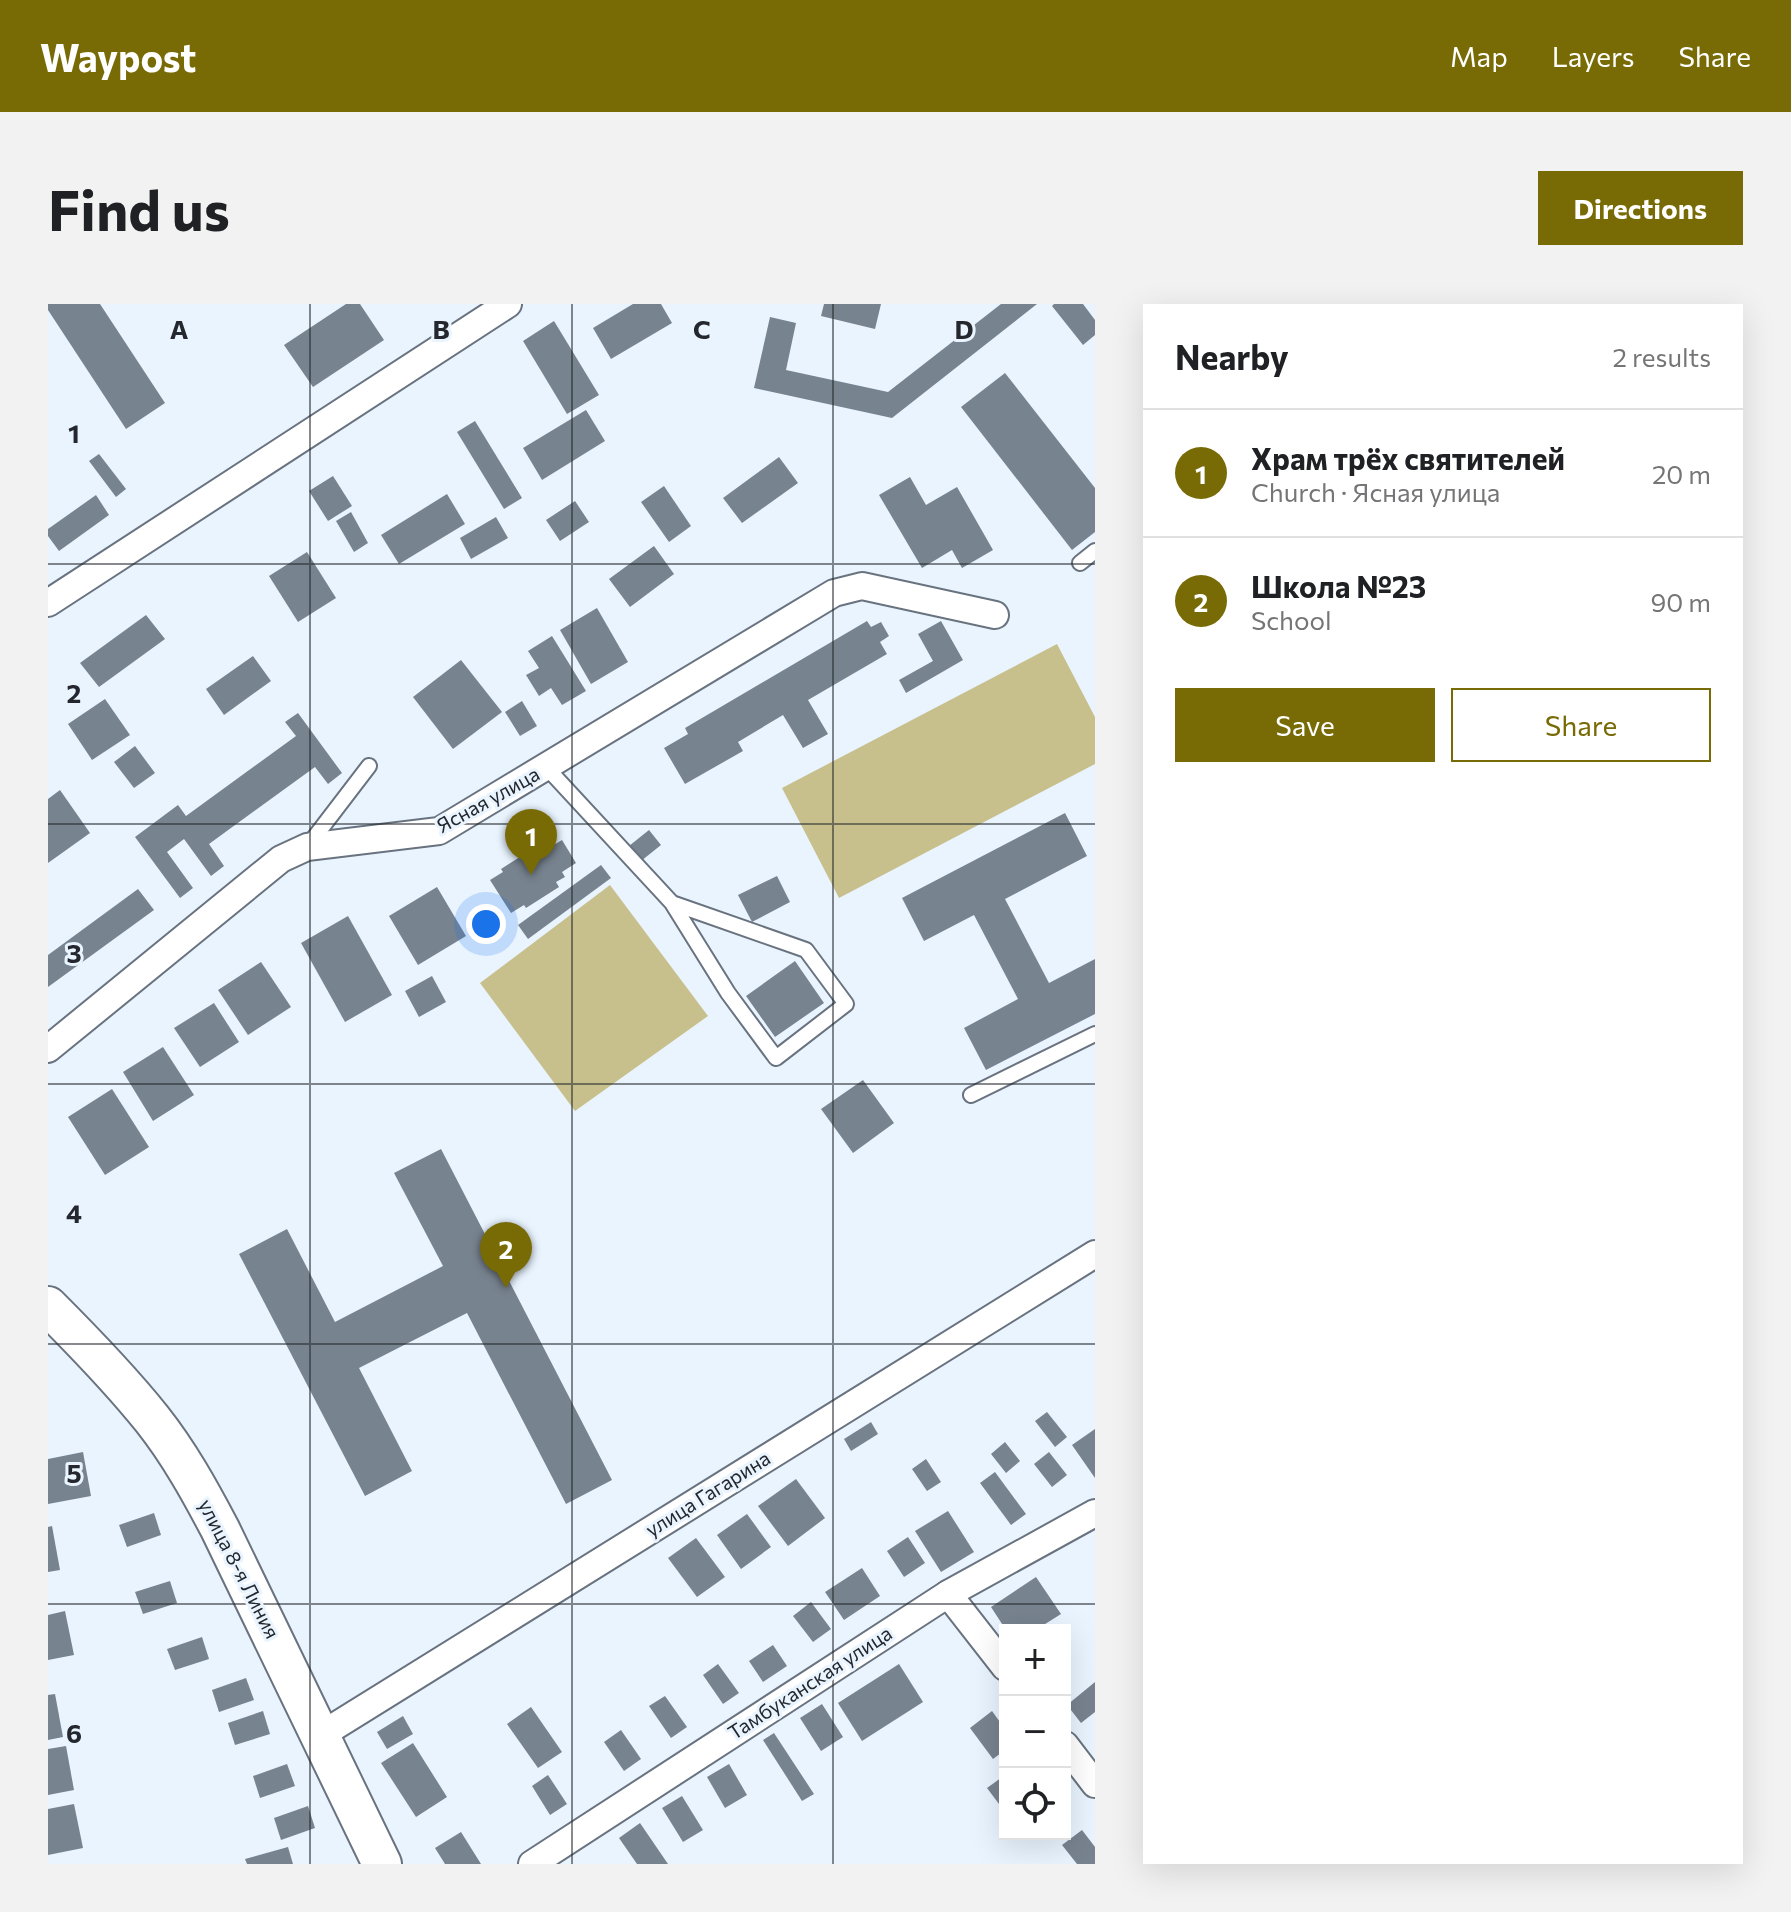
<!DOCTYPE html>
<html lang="en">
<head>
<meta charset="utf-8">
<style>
	:root { --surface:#fff; --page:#f2f2f2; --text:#202124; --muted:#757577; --line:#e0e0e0; --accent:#786b05 }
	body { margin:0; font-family:Commissioner,sans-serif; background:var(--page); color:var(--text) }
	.controls { position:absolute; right:24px; bottom:24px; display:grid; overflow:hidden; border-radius:0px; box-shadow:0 8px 32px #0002 }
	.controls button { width:72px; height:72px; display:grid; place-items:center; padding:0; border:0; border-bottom:2px solid var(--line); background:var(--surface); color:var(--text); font:40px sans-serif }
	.you { position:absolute; left:438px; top:620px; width:28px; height:28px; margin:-20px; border:6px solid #fff; border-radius:50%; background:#1a73e8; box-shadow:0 0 0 12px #1a73e833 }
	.badge { display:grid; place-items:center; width:52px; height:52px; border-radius:50%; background:var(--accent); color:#fff; font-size:26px; font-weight:700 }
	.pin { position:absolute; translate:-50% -66px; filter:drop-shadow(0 2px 4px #0008) }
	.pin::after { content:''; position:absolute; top:42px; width:28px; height:24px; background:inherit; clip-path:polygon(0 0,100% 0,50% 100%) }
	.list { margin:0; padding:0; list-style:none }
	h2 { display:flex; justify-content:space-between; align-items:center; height:104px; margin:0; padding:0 32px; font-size:34px }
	h2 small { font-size:26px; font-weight:400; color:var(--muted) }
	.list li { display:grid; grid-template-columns:52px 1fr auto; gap:24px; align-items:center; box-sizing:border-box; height:128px; padding:0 32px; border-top:2px solid var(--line) }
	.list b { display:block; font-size:30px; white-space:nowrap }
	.list p { margin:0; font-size:26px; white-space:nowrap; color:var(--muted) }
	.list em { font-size:26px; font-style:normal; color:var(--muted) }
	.actions { display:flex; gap:16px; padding:24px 32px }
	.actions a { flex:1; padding:18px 0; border:2px solid var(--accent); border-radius:0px; text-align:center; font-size:28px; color:var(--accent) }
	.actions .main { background:var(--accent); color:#fff }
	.icon { flex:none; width:44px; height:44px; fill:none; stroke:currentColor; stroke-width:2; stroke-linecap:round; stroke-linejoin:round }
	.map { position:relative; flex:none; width:1047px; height:1560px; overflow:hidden; border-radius:0px }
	header { display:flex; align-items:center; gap:48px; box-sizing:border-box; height:112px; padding:0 40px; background:var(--accent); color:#fff }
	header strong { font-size:38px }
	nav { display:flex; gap:44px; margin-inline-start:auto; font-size:28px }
	.intro { display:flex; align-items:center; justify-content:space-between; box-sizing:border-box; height:192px; padding:0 48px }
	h1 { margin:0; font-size:56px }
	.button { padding:20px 36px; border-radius:0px; background:var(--accent); color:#fff; font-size:28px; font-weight:700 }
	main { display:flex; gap:48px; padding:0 48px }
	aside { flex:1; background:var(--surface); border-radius:0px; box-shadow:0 8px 32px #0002 }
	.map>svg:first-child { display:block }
</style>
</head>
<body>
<header>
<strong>Waypost</strong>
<nav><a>Map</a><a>Layers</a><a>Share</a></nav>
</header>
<div class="intro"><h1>Find us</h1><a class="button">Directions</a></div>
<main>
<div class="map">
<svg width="1047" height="1560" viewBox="0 0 1047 1560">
	<rect width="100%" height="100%" fill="#e9f4ff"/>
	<g fill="#c8c08c">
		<path d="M1009 340 1047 413V460L791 594 734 484Z"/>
		<path d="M562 581 660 712 527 807 432 679Z"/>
	</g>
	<g fill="#77838f">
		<path d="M0 0H52L117 99 78 125 0 6Z"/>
		<path d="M298 0H312L336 36 265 83 236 41Z"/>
		<path d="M585 0H613L624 19 563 55 545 24Z"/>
		<path d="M776 0H833L827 25 773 12Z"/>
		<path d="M953 0H989L844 114 706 84 722 13 748 19 738 66 840 88Z"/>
		<path d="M1006 0H1035L1047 16V31L1035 41 1004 2Z"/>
		<path d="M506 17 551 91 519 110 475 37Z"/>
		<path d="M957 69 1047 184V228L1024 246 913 103Z"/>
		<path d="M538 106 557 137 494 176 475 144Z"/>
		<path d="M427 117 474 194 456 205 409 128Z"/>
		<path d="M51 150 78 185 68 193 41 157Z"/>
		<path d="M731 153 750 179 694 219 675 194Z"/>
		<path d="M285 172 304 202 280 217 261 187Z"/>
		<path d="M862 173 878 201 909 183 945 246 914 264 904 246 874 264 831 191Z"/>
		<path d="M616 182 643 222 621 238 593 198Z"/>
		<path d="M399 190 417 220 351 260 333 231Z"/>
		<path d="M48 191 61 211 11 247 0 232V225Z"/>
		<path d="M527 197 541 218 512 237 498 216Z"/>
		<path d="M303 208 320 239 306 248 288 217Z"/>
		<path d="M448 213 460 234 423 255 412 234Z"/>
		<path d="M606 242 626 270 582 303 561 275Z"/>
		<path d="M259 248 288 294 250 318 221 272Z"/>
		<path d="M549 304 580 358 543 380 512 326Z"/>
		<path d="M98 311 117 335 51 383 32 359Z"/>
		<path d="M819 317 823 323 833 318 841 332 832 338 839 350 760 396 780 430 755 444 735 411 690 438 695 447 637 480 616 444 640 430 637 424Z"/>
		<path d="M893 317 915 356 858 389 851 376 885 357 870 330Z"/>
		<path d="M504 332 538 387 514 401 503 384 491 392 478 371 491 364 480 347Z"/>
		<path d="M205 352 223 377 176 411 158 385Z"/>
		<path d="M413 356 454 408 405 445 365 393Z"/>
		<path d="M57 395 82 431 44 456 20 420Z"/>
		<path d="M474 397 489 422 472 432 457 408Z"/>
		<path d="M250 409 294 469 280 480 267 463 161 540 176 562 163 572 136 535 119 548 145 584 132 594 87 533 130 501 138 512 248 432 237 418Z"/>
		<path d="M87 442 107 469 86 484 66 458Z"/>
		<path d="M12 486 42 529 0 559V495Z"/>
		<path d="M1017 509 1039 552 957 595 1001 679 1047 655V710L938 766 916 724 970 695 926 611 876 637 854 594Z"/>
		<path d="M601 526 613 541 593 557 581 542Z"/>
		<path d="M514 536 528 559 514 568 517 573 508 578 511 583 478 604 476 601 463 609 442 576 455 568 453 565 486 544 488 547 497 542 499 545Z"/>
		<path d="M553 561 563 574 480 635 470 621Z"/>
		<path d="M729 572 742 598 704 618 690 591Z"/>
		<path d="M389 583 418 632 370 661 341 612Z"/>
		<path d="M90 585 106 606 0 683V651Z"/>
		<path d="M300 612 344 691 297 718 253 639Z"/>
		<path d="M747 657 776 699 727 733 698 692Z"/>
		<path d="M213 658 243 703 200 731 170 686Z"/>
		<path d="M384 672 398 698 371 713 357 687Z"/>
		<path d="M166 699 191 738 152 763 126 724Z"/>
		<path d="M115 743 146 791 105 817 75 768Z"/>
		<path d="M815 776 846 819 805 849 773 805Z"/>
		<path d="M64 785 101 843 57 871 20 813Z"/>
		<path d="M393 845 564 1176 518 1200 419 1009 311 1064 364 1167 317 1192 191 950 239 925 287 1018 395 962 346 869Z"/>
		<path d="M999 1108 1019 1133 1007 1143 987 1117Z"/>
		<path d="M823 1118 830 1130 803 1147 796 1135Z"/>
		<path d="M1047 1125V1174L1024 1141Z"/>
		<path d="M957 1138 972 1157 958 1169 943 1150Z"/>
		<path d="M35 1148 43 1192 0 1200V1155Z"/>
		<path d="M1001 1148 1019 1171 1004 1183 986 1160Z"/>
		<path d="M878 1155 893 1178 879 1187 864 1165Z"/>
		<path d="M947 1168 978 1210 963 1221 932 1179Z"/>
		<path d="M748 1175 777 1214 740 1242 710 1202Z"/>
		<path d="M900 1207 926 1248 893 1268 867 1227Z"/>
		<path d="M106 1209 113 1231 79 1243 71 1221Z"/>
		<path d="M699 1210 723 1243 693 1265 669 1231Z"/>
		<path d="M4 1222 12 1266 0 1268V1223Z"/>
		<path d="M860 1233 877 1259 856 1273 839 1247Z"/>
		<path d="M648 1234 677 1273 649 1293 620 1254Z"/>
		<path d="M814 1264 832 1292 796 1316 777 1288Z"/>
		<path d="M988 1273 1013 1310 994 1322 997 1326H958L943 1303Z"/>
		<path d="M122 1277 129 1299 95 1310 87 1288Z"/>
		<path d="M763 1298 783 1325 765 1338 745 1312Z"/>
		<path d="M17 1307 26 1351 0 1356V1311Z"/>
		<path d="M154 1333 161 1355 127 1366 119 1345Z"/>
		<path d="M725 1341 739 1362 715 1378 701 1357Z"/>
		<path d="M670 1360 691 1389 675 1400 655 1371Z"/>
		<path d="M851 1360 875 1398 814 1437 790 1399Z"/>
		<path d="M198 1374 206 1396 171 1408 164 1386Z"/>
		<path d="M1047 1378V1408L1033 1419 1019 1401Z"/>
		<path d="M7 1390 15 1433 0 1436V1391Z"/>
		<path d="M617 1392 639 1423 623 1434 601 1402Z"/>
		<path d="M774 1400 795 1433 773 1447 752 1414Z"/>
		<path d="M483 1403 514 1448 490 1464 459 1420Z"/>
		<path d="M215 1407 222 1430 187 1441 180 1419Z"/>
		<path d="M944 1407 957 1425V1446L945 1455 922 1424Z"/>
		<path d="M355 1412 365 1430 339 1445 329 1428Z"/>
		<path d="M573 1426 593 1455 576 1467 556 1438Z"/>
		<path d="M726 1429 766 1490 754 1497 715 1436Z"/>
		<path d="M365 1439 399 1493 368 1513 333 1459Z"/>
		<path d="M18 1442 26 1486 0 1491V1445Z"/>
		<path d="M239 1460 247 1482 212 1494 205 1472Z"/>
		<path d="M681 1460 699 1491 677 1504 659 1473Z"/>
		<path d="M500 1471 519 1500 502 1511 484 1482Z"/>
		<path d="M957 1471V1496L951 1500 939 1484Z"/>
		<path d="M634 1492 655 1526 635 1538 614 1504Z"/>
		<path d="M26 1500 35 1544 0 1551V1505Z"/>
		<path d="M260 1502 267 1524 233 1536 226 1514Z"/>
		<path d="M592 1519 620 1560H589L571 1534Z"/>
		<path d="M1034 1526 1047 1543V1560H1029L1014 1541Z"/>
		<path d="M413 1528 433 1560H397L387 1544Z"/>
		<path d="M240 1543 245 1560H199L197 1555Z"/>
	</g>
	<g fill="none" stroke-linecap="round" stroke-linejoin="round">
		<g stroke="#68737f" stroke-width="18">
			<g id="lane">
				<path d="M1032 259 1047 247"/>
				<path d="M499 464 624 599 680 689 728 754 798 700 758 646 624 599"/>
				<path d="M259 543 321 462"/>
				<path d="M923 791 1047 730"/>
			</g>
		</g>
		<g stroke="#68737f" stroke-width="30">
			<g id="street">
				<path d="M0 299 460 0"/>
				<path d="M0 745 233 555 259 543 391 527 786 289 814 282 947 311"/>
				<path d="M900 1290 957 1363"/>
				<path d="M273 1431 1047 950"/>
				<path d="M1017 1441 1047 1480"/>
				<path d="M484 1560 900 1290 1047 1209"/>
			</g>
		</g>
		<g stroke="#68737f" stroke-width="42">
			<path id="secondary" d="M0 1002C36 1038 72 1075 104 1115 131 1149 152 1187 172 1225L334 1560"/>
		</g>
		<use href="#lane" stroke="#fff" stroke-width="14"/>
		<use href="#street" stroke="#fff" stroke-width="26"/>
		<use href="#secondary" stroke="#fff" stroke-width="38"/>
	</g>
	<path fill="none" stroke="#24282e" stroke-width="2" stroke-opacity="0.55" d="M262 0V1560M524 0V1560M785 0V1560M0 260H1047M0 520H1047M0 780H1047M0 1040H1047M0 1300H1047"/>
	<g text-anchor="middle" stroke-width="6" stroke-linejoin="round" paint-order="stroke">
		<g font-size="20" fill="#24282e" stroke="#e9f4ff">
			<text transform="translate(440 496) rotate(-29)" y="7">Ясная улица</text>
			<text transform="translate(660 1190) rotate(-32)" y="7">улица Гагарина</text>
			<text transform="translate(191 1265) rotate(63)" y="7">улица 8-я Линия</text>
			<text transform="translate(762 1379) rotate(-33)" y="7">Тамбуканская улица</text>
		</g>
	</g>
	<g font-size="26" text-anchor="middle" font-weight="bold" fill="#24282e" stroke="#e9f4ff" stroke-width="6" stroke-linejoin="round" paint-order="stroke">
		<text x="131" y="35">A</text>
		<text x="393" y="35">B</text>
		<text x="654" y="35">C</text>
		<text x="916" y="35">D</text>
		<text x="26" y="139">1</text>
		<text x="26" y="399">2</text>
		<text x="26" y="659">3</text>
		<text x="26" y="919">4</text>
		<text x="26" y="1179">5</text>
		<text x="26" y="1439">6</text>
	</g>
</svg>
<div class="controls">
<button>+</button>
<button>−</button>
<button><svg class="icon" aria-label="locate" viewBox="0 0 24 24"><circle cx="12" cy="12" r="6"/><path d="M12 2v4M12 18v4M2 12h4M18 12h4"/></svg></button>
</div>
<div class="you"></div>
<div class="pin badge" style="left:483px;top:571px">1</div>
<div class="pin badge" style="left:458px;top:984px">2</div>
</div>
<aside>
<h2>Nearby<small>2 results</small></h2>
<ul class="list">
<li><span class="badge">1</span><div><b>Храм трёх святителей</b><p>Church · Ясная улица</p></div><em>20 m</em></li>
<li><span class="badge">2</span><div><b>Школа №23</b><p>School</p></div><em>90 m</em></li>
</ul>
<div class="actions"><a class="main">Save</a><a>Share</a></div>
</aside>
</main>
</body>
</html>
